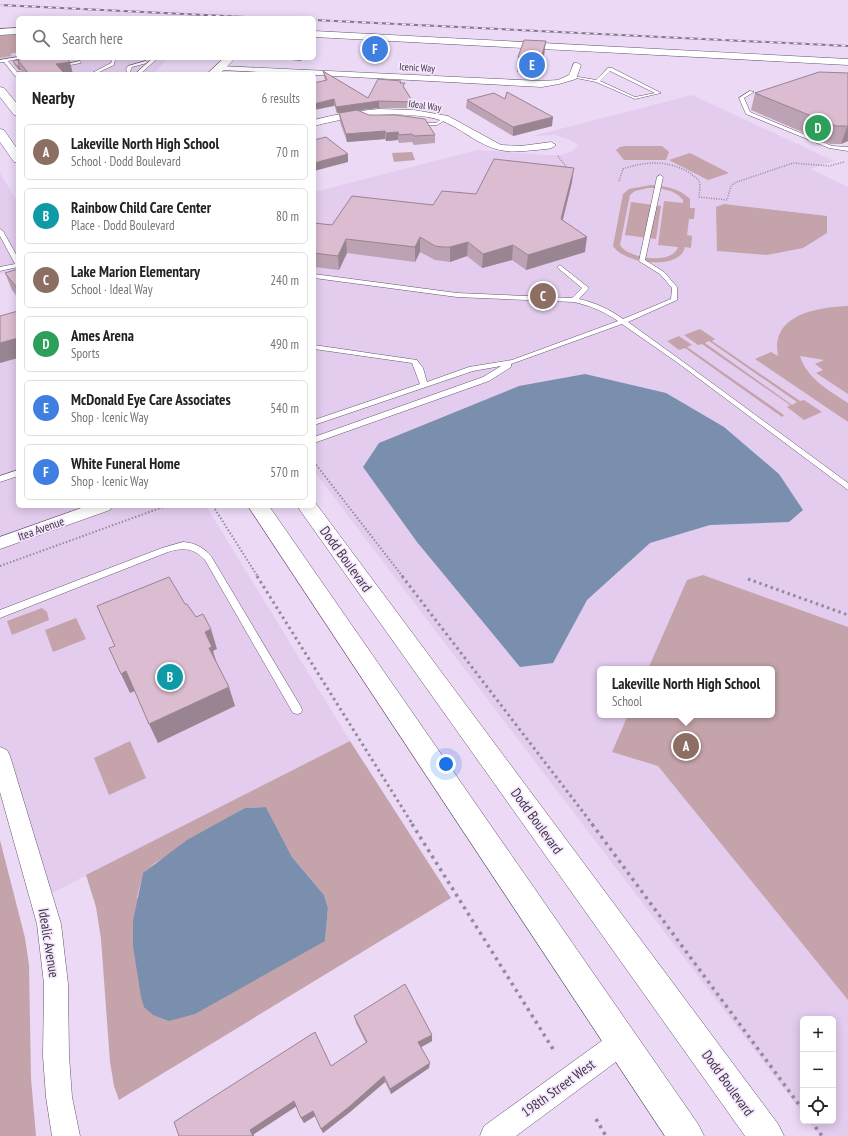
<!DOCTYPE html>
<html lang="en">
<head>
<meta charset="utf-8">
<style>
	:root { --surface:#fff; --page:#f6f6f6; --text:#222; --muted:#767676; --line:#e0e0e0; --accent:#766130 }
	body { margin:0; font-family:"PT Sans Narrow",sans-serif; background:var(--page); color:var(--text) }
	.controls { position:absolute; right:12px; bottom:12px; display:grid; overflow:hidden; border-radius:6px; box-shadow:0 2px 10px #0003 }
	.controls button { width:36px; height:36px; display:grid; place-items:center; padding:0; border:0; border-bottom:1px solid var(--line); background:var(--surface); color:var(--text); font:20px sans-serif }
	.you { position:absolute; left:446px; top:764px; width:14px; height:14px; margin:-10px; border:3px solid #fff; border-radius:50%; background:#1a73e8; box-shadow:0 0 0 6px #1a73e833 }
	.badge { display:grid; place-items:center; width:26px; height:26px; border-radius:50%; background:var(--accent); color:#fff; font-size:13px; font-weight:700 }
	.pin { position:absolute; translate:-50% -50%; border:2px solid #fff; box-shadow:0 1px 4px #0006 }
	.popup { position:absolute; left:597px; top:666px; width:178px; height:52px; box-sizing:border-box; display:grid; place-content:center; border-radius:6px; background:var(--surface); filter:drop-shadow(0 1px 3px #0005); font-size:13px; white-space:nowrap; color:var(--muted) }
	.popup b { font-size:15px; color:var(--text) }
	.popup::after { content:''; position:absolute; left:50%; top:100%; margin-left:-8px; border:8px solid transparent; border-top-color:var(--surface) }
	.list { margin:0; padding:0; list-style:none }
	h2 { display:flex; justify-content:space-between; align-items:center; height:52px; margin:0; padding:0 16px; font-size:17px }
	h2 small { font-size:13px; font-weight:400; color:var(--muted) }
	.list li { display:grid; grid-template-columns:26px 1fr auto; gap:12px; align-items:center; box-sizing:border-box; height:56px; margin:0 8px 8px; padding:0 8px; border:1px solid var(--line); border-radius:6px }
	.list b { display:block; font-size:15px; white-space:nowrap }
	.list p { margin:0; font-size:13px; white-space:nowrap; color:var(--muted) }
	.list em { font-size:13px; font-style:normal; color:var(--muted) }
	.icon { flex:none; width:22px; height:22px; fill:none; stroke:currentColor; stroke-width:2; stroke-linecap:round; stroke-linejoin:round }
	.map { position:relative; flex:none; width:848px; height:1136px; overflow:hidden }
	.search { position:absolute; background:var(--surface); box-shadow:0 2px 10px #0003; left:16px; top:16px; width:300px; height:44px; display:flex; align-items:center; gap:10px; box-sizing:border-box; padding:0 14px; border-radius:6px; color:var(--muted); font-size:15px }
	.panel { position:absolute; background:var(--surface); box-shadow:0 2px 10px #0003; left:16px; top:72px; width:300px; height:436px; border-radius:6px }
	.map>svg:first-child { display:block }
</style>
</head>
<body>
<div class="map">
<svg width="848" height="1136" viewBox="0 0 848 1136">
	<rect width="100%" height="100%" fill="#ebd9f6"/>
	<g fill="#e3ccee" fill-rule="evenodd">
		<path d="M18 51V58H168L157 70 150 74H18V82L0 59V54Z"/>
		<path d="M692 95 834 161 810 169 848 187V1136H820L808 1121H833V1019H803V1114L314 471V192L478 150 546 155H561L573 151 578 145 570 140 555 135 533 136ZM600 669H772V715H600Z"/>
		<path d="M0 173 18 203V269L0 274Z"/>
		<path d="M18 327V506H206L350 741 42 898 0 756V332Z"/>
	</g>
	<g fill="#c4a4aa" fill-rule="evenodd">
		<path d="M5 34H18V52L10 54 12 56 0 58V36Z"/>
		<path d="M626 146H662L669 152 666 160H624L616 150 620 147Z"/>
		<path d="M412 152 415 160 394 162 392 153Z"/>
		<path d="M690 153 729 173 708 180 669 160Z"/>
		<path d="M651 185C665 186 679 188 690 199V208H695L694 219H689L687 235 692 236 691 248 685 247C680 271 624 264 613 246L623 194 629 189ZM648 188C661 188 674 189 683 200V203L664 201 658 245 678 247C673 265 628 259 620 245L630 195 635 191Z"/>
		<path d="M631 202 661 206 656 239 625 235Z"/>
		<path d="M724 204 827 216V233L803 248 767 255 717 251 716 207Z"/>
		<path d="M848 306V394L816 373 823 370 815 364 824 360 800 356C807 379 830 391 848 403V422L755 359 771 352 778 356C770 315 817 307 848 306Z"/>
		<path d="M700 329 715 339 712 341 800 401 804 400 822 412 804 420 787 407 790 405 702 344 698 345 684 335ZM709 341 797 402 792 405 705 343Z"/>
		<path d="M679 336 692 345 687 347 784 415 782 417 685 348 679 350 667 341Z"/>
		<path d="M703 575 848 627V1000L658 766 612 752 628 715H772V669H648L687 580Z"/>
		<path d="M42 608 47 612 49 620 12 635 7 621Z"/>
		<path d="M76 618 86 639 53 652 45 630Z"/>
		<path d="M130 741 146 778 109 795 94 758Z"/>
		<path d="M350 741 451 898 119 1100 114 1086 110 1062 101 939 96 907 86 875ZM266 807 292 857 324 895 328 908 325 941 137 898 143 874 155 863 245 808Z"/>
		<path d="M0 840 25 938 29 965 31 1078 36 1136H0Z"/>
	</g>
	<g fill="#7a8eae">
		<path d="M585 374 666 393 724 427 779 474 803 510 789 522 710 525 650 543 587 600 553 663 520 667 417 542 363 467 379 443 519 386Z"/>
		<path d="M266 807 292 857 324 895 328 908 325 941 195 1014 169 1021 153 1015 144 1007 141 997 133 946V921L143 873 187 840 245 808Z"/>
	</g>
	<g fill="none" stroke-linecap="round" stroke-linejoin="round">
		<g stroke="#65556d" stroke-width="1">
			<g id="service">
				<path d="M314 39 316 41 314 42Z"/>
				<path d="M18 57 19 59 8 61 17 72 33 70 35 72 18 74V77H16L4 62H0V60Z"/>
				<path d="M108 58H113L115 60 114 65 95 74H90L111 63 112 61Z"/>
				<path d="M153 58H158L140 74H135Z"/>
				<path d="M273 58H304L301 60Z"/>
				<path d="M80 61 81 63 60 67 58 66Z"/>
				<path d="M146 61 147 63 132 67 129 74H125L127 72 126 69 128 66Z"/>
				<path d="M608 68H612L661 93 635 99 596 82 571 77 573 76 596 80ZM610 71 655 93 635 97 600 81Z"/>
				<path d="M750 91 754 92 744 98 750 112 832 146 848 147V151L829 148 746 114 739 98Z"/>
				<path d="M443 118 447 119 437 125H417L415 124 417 123H436Z"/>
				<path d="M660 175 663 177 645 260 664 272 677 287V300L628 322 682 361 848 483V490L678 363 622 324 511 364V367L489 381 314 443V437L483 377 501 366 473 371 314 425V420L420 384 412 363 314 349V345L417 360 423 368 427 382 469 367 512 360 618 321C603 311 591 306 574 302L457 297 314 278V274L457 293 572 298 582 288 558 268 557 267 560 265 589 288 579 299C596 303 609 309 623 319L671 299 672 288 660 274 639 261 657 177Z"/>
				<path d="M0 229 3 231 18 258V267L0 271V267L15 264 0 236Z"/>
				<path d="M18 470V476L0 482V476Z"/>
				<path d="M183 542C195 543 203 547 211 556L301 707 302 710 301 713 297 714 293 713 205 560C194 548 183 547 168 552L0 618V610L162 548Z"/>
			</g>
		</g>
		<g stroke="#65556d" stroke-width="1">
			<g id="minor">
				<path d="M574 63H577L581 65 576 79 559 84 542 87 221 70 217 68 221 66 542 81 558 80 569 75Z"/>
				<path d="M379 109 414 110 448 116 501 145 521 146 551 142 556 145C552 150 542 149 536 150 523 151 509 153 496 149 471 142 455 121 428 117 389 111 352 116 314 126V120C336 114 357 111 379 109Z"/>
				<path d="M87 506H112L110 510 0 549V537Z"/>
				<path d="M0 747 7 750 10 756 61 924 68 984 69 1056 72 1097 80 1136H52L46 1097 43 1056 44 984 37 924 0 792Z"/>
				<path d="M623 1028 632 1032 636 1041 632 1050 516 1136H480L484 1126 614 1032Z"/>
			</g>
		</g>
		<g stroke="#65556d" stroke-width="1">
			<path id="tertiary" d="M224 58H235L220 74H207Z"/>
		</g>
		<g stroke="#65556d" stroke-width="1">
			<g id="secondary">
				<path d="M18 28V34L0 35V29Z"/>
				<path d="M314 31 848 59V65L314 37Z"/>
				<path d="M0 87 4 88 18 105V116L14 115 0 97Z"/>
				<path d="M0 129 4 130 18 150V163L14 162 0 142Z"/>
				<path d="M314 501 778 1124 784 1136H745L297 506H314Z"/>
				<path d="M248 506H269L698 1124 704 1136H665Z"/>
			</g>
		</g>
		<path stroke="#96899d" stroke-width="1" stroke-dasharray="1 1.5" stroke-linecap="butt" d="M78 18H115"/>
		<g stroke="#96899d" stroke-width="1.5" stroke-dasharray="1 1.5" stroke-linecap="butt">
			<path d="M558 156 568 169"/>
			<path d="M619 181 623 169C645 161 669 160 690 173 693 176 697 178 699 181 701 186 699 192 699 197L727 200 731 186 734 183 793 163 829 166 844 162"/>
		</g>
		<g stroke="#96899d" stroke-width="2" stroke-dasharray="1.5 2" stroke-linecap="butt">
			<path d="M314 462 403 577"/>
			<path d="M213 506 258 577"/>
			<path d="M0 566 166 506"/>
		</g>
		<g stroke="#96899d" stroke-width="3" stroke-dasharray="2.5 3.5" stroke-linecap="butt">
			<path d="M257 576 413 825"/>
			<path d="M402 576 593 825"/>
			<path d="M748 579 848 615"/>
		</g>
		<g stroke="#96899d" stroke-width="3.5" stroke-dasharray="3 4.5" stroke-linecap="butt">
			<path d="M412 824 553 1049"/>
			<path d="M592 824 803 1110"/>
			<path d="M596 1119 606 1136"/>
			<path d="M811 1121 822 1136"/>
		</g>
		<use href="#service" fill="#fff" fill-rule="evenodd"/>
		<use href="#minor" fill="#fff" fill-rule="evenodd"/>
		<use href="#tertiary" fill="#fff" fill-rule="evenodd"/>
		<use href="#secondary" fill="#fff" fill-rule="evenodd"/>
		<g stroke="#827789" stroke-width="2">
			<g id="rail">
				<path d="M0 5 266 18"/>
				<path d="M314 20 848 46"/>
			</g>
		</g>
		<use href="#rail" stroke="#f6e7ff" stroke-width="1.5" stroke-dasharray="4" stroke-linecap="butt"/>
	</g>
	<g fill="#bca2b3">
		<path d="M544 56 539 74 517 72 518 57Z"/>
		<path d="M13 61 73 74H22L21 70H19L14 65Z"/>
		<path d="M323 71 368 98 401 83 413 102V108H379L357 110 369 115 435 135V143L414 145 412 142 399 143 398 140 386 141 385 139 347 142 340 122 339 113 355 111 337 113 324 77Z"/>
		<path d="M848 73V141L841 144H830L751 110 755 93Z"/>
		<path d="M505 99 552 126 513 136 466 108 467 100Z"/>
		<path d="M572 182 563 220 585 252 526 270 512 260 482 268 467 256 450 262 443 261 435 260 420 252 415 262 347 253 339 270 314 267V223L332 225 433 205 476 194Z"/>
		<path d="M18 269V298L12 290 5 273Z"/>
		<path d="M354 1016 432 1041 421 1047 429 1068 391 1094 385 1082 350 1112 323 1133 315 1116 304 1123 296 1106 254 1134V1136H179L331 1066 366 1043 356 1023Z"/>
	</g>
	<g fill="#998492">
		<path d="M546 41 544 56 539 74 541 58Z"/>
		<path d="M70 62 73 74H59L56 64Z"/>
		<path d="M17 66H19L21 70H19Z"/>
		<path d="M334 99V106L314 110V104Z"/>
		<path d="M379 101V108L337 113 336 107Z"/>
		<path d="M553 117 552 126 513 136V127Z"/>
		<path d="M848 126V141L841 144 847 127Z"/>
		<path d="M385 131V139L347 142 346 134Z"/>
		<path d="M398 132V140L386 141V133Z"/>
		<path d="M348 154V162L314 171V163Z"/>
		<path d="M574 168 572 182 559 234 561 219Z"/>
		<path d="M420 237V252L415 262V247Z"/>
		<path d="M587 237 585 252 526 270 528 255Z"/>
		<path d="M346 239 347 253 339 270 338 256Z"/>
		<path d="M468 242 467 256 450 262V247Z"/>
		<path d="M513 245 512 260 482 268 483 254Z"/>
		<path d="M18 338V358L0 363V343Z"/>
		<path d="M211 629 217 649 213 651 218 667 209 648 205 632Z"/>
		<path d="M126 671 135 691 130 693 121 674Z"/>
		<path d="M229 687 235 706 158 743 149 724Z"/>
		<path d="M432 1035V1041L418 1049V1042Z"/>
		<path d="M430 1063 429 1068 391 1094 390 1089Z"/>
		<path d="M384 1076 385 1082 350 1112 323 1133 321 1129Z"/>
		<path d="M294 1101 297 1106 254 1134V1136H253L250 1130Z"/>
		<path d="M313 1111 315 1116 304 1123 301 1118Z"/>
	</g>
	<g fill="#dbbcd0" stroke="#998492">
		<path d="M524 40 546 41 541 58 518 57Z"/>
		<path d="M27 58H31L18 60 19 66H17L13 61Z"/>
		<path d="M31 58H66L70 62 56 64 65 74H29L18 60Z"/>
		<path d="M323 71 368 98 378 79 401 81 400 83H405L403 86 413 102 379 101 336 107 334 99 314 104V83L327 80Z"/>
		<path d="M819 72 848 73V126H836L755 93Z"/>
		<path d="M507 92 553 117 513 127 467 100 494 93 505 99Z"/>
		<path d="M357 110 369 115H396L425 119 435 135 414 136 412 134 399 135 398 132 386 133 385 131 346 134 339 113Z"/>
		<path d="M326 137 348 154 314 163V140Z"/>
		<path d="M494 159 574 168 561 219 587 237 528 255 513 245 483 254 468 242 450 247H443L435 246 420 237 415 247 346 239 338 256 314 253V223L332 225 352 196 433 205 442 191 476 194Z"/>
		<path d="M18 269V289L5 273Z"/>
		<path d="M18 311V338L0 343V316Z"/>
		<path d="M169 577 185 604H187L196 617 203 614 211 629 205 632 212 647 209 648 229 687 149 724 126 671 121 674 109 648 115 646 97 606Z"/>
		<path d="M405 984 432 1035 418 1042 430 1063 390 1089 384 1076 349 1107 321 1129 313 1111 301 1118 294 1101 250 1130 253 1136H179L174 1122 315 1032 331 1066 367 1042 354 1016Z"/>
	</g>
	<g text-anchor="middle" stroke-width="3.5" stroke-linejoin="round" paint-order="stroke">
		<g font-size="10" fill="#3d3641" stroke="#f6e7ff">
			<text transform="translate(417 67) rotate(3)" y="4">Icenic Way</text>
			<text transform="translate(425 105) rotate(8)" y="4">Ideal Way</text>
		</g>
		<g font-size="12" fill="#3d3641" stroke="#f6e7ff">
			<text transform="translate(41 529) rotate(-20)" y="4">Itea Avenue</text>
		</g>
		<g font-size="14" fill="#3d3641" stroke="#f6e7ff">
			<text transform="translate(346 559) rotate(54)" y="5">Dodd Boulevard</text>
			<text transform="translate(537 821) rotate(54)" y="5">Dodd Boulevard</text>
			<text transform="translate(49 943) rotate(81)" y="5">Idealic Avenue</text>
			<text transform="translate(728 1083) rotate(54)" y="5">Dodd Boulevard</text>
			<text transform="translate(558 1088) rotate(-36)" y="5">198th Street West</text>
		</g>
	</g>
</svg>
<div class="controls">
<button>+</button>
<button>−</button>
<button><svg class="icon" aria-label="locate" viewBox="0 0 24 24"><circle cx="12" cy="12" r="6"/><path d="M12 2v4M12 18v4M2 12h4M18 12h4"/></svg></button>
</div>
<div class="you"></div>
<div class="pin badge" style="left:686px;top:746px;background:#8d6e63">A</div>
<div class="popup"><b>Lakeville North High School</b>School</div>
<div class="pin badge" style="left:170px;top:677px;background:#0f9aa8">B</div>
<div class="pin badge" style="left:543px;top:296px;background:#8d6e63">C</div>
<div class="pin badge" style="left:818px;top:128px;background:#2e9e5b">D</div>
<div class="pin badge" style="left:532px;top:65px;background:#3f7fe0">E</div>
<div class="pin badge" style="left:375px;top:49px;background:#3f7fe0">F</div>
<div class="search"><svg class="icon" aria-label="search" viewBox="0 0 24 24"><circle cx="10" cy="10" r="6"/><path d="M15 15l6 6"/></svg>Search here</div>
<section class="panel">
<h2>Nearby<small>6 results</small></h2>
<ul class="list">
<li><span class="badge" style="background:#8d6e63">A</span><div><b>Lakeville North High School</b><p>School · Dodd Boulevard</p></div><em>70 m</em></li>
<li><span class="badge" style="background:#0f9aa8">B</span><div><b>Rainbow Child Care Center</b><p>Place · Dodd Boulevard</p></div><em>80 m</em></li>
<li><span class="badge" style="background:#8d6e63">C</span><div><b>Lake Marion Elementary</b><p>School · Ideal Way</p></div><em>240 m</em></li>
<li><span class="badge" style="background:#2e9e5b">D</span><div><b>Ames Arena</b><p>Sports</p></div><em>490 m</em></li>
<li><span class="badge" style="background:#3f7fe0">E</span><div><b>McDonald Eye Care Associates</b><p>Shop · Icenic Way</p></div><em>540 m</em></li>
<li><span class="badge" style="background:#3f7fe0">F</span><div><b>White Funeral Home</b><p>Shop · Icenic Way</p></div><em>570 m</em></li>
</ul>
</section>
</div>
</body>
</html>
